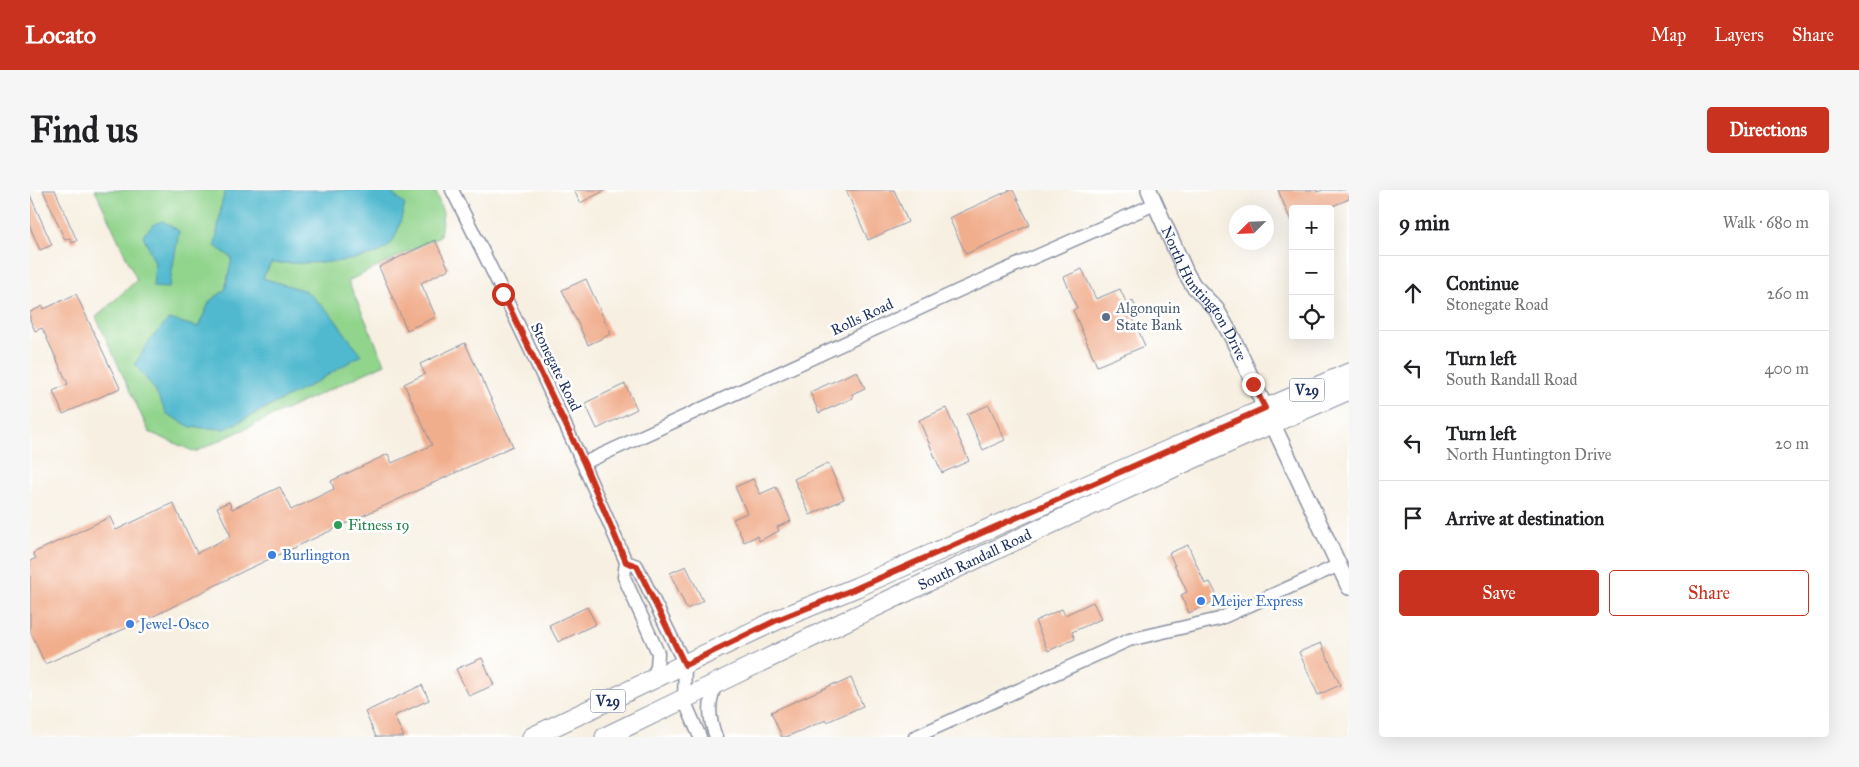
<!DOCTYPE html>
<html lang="en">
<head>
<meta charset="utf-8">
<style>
	:root { --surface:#fff; --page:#f6f6f6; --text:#202124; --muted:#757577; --line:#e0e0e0; --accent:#c8321e }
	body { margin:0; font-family:"IM FELL Great Primer",serif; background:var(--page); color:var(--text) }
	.controls { position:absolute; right:15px; top:15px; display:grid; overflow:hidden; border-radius:5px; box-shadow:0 5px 20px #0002 }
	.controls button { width:45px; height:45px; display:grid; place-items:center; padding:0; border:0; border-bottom:1px solid var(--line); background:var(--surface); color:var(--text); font:25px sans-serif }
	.compass { position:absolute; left:1199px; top:15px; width:45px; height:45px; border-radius:50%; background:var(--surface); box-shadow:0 5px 20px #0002; rotate:246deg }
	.stop { position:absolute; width:15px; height:15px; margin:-11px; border:4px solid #c8321e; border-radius:50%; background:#fff }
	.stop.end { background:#c8321e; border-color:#fff; box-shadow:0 1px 5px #0008 }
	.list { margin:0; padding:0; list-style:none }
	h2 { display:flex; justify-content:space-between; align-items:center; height:65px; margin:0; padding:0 20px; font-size:21px }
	h2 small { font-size:16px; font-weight:400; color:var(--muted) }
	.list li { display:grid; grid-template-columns:32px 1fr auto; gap:15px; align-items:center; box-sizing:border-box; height:75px; padding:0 20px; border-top:1px solid var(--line) }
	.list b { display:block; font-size:19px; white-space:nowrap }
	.list p { margin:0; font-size:16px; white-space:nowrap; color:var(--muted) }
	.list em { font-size:16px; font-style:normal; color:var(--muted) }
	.actions { display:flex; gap:10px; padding:15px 20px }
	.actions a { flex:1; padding:11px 0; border:1px solid var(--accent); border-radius:5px; text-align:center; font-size:18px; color:var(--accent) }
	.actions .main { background:var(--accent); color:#fff }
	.icon { flex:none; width:28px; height:28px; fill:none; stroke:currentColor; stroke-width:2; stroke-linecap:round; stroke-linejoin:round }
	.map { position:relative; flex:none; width:1319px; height:547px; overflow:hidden; border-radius:5px }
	header { display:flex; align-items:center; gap:30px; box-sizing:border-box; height:70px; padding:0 25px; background:var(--accent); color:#fff }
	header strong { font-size:24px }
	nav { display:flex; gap:28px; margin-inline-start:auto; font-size:18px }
	.intro { display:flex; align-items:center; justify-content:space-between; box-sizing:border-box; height:120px; padding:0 30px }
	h1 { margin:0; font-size:35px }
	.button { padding:12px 22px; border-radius:5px; background:var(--accent); color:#fff; font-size:18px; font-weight:700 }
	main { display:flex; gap:30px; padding:0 30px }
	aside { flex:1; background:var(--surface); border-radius:5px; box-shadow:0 5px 20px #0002 }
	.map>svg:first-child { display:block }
</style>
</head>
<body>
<header>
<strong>Locato</strong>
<nav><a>Map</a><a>Layers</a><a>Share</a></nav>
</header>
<div class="intro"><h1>Find us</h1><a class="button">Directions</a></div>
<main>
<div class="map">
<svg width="1319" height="547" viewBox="0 0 1319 547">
	<rect width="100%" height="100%" fill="#fff"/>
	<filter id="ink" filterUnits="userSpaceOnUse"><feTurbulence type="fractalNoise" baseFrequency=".02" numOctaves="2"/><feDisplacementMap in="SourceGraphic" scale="10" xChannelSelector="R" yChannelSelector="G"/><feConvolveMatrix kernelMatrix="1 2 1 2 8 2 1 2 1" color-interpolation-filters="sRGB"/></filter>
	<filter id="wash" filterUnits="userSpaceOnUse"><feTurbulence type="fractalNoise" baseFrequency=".0096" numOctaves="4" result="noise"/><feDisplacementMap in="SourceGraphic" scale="20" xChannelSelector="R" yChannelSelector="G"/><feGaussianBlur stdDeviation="1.12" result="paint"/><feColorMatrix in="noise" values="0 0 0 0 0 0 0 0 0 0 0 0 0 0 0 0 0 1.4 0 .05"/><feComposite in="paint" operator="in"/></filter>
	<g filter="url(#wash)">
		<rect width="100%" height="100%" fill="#f7f0e2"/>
		<path fill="#91d48c" stroke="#568275" d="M65 0H405L413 23 410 46 318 91 355 174 165 262 119 242 66 127 107 90Z"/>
		<g fill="#51b9cf" stroke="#367496">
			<path d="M196 0H358L375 15C371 26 369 41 363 51 349 76 267 73 241 73L233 88 276 101 300 123 331 165 283 194 195 239 161 237 137 224 124 199 105 174 120 150 139 129 168 137 180 111 195 100 202 68 185 56 192 11Z"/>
			<path d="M133 31 149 41 139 98 123 97 125 73 113 45 124 34Z"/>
		</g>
		<g id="blocks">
			<g fill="#f1ae8d">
				<path d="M13 0H25L47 51 42 53 40 48 35 50Z"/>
				<path d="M544 0H576L550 13Z"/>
				<path d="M816 0H864L878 32 838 50Z"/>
				<path d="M980 0H983L1000 35 936 64 919 28Z"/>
				<path d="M1248 0H1287V2L1293 0H1319V9L1296 19H1263V36Z"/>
				<path d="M0 5 22 55 10 60 0 37Z"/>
				<path d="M405 50 419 79 391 93 406 127 377 140 349 77Z"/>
				<path d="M1052 79 1066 109 1090 99 1097 114 1103 111 1109 126 1103 128 1115 156 1067 176 1043 120 1047 118 1034 87Z"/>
				<path d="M556 89 581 144 558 155 532 100Z"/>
				<path d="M46 104 90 198 33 224 23 201 38 194 12 138 5 141 0 130V122L13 116 14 119Z"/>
				<path d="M435 153 483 256 216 380 126 425 15 474 0 441V371L6 368 3 363 80 327 86 340 143 313 167 363 201 346 187 317 199 312 202 319 250 297 261 320 304 299 301 291 358 264 362 273 402 255 374 194 395 184 390 174Z"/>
				<path d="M827 181 835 198 822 204 823 208 789 223 780 202Z"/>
				<path d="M595 194 607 219 567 239 555 213Z"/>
				<path d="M959 215 975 250 953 260 937 224Z"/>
				<path d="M916 218 939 271 912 283 889 230Z"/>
				<path d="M798 273 814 309 780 325 764 289Z"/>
				<path d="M723 289 730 304 746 297 761 331 747 337 749 341 729 351 727 346 714 352 703 329 717 323 705 297Z"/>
				<path d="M1158 355 1175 394 1180 392 1189 409 1159 423 1151 405 1157 402 1139 363Z"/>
				<path d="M656 376 673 411 657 419 640 383Z"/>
				<path d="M1063 412 1071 429 1042 442 1045 449 1018 461 1005 431 1032 419 1035 425Z"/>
				<path d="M557 417 566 434 528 452 519 435Z"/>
				<path d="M1291 453 1310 495 1288 505 1269 462Z"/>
				<path d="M452 468 464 495 439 506 426 479Z"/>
				<path d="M821 488 833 516 797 532 796 530 756 547H752L741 522 806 493V495Z"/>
				<path d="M392 495 399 510 364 526 374 547H346L335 522Z"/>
			</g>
		</g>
	</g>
	<g filter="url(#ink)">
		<use href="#blocks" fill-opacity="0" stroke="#8990a0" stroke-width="1"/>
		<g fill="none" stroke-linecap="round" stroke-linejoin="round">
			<g stroke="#8990a0" stroke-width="15">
				<g id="minor">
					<path d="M422 0C484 122 542 246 596 372L594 387 628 463 627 477 620 492"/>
					<path d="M554 273 932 99 1125 14"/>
					<path d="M596 372 607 376 655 475 654 510 670 547"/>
					<path d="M686 547C678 527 678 511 687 492"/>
					<path d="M885 547 1099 450 1189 429 1309 375"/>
				</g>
			</g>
			<g stroke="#8990a0" stroke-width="18">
				<g id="tertiary">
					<path id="s1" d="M1119 0 1156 83 1163 95 1186 119 1202 147 1319 397"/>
				</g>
			</g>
			<g stroke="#8990a0" stroke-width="21">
				<g id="primary">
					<path d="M502 547 747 430 827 397 1089 281 1319 183"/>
					<path id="s2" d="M575 547C821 428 1068 308 1319 200"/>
				</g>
			</g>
			<use href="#minor" stroke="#fff" stroke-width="12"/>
			<use href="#tertiary" stroke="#fff" stroke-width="15"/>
			<use href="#primary" stroke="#fff" stroke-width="19"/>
		</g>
	</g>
	<g fill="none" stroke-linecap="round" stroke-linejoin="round" filter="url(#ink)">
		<path stroke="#c8321e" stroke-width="6" d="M473 104 554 273 596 372 607 376 655 475 747 430 827 398 1235 218 1223 194"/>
	</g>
	<circle fill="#5c6f8a" stroke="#fff" stroke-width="2" cx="1076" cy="127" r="5"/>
	<circle fill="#2e9e5b" stroke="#fff" stroke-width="2" cx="308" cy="335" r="5"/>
	<g fill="#3f7fe0" stroke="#fff" stroke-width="2">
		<circle cx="242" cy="365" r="5"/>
		<circle cx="1171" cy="411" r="5"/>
		<circle cx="100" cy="434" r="5"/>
	</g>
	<g text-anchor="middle" stroke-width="5" stroke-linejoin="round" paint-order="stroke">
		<g fill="#fff" stroke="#5f6d8e" stroke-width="1">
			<rect x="1259.5" y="188.5" width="35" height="23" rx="4"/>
			<rect x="560.5" y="499.5" width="35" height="23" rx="4"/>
		</g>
		<g font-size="14" font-weight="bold" fill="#1b2f5e">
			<text x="1277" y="205">V29</text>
			<text x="578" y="516">V29</text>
		</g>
		<g font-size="15" fill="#1b2f5e" stroke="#fff">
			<text dy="5" stroke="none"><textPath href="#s1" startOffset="118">North Huntington Drive</textPath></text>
			<text transform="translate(832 127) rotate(-25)" y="5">Rolls Road</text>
			<text transform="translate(526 177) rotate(64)" y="5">Stonegate Road</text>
			<text dy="5" stroke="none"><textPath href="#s2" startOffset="410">South Randall Road</textPath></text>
		</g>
		<g font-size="15" fill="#4e5e75" stroke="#fff" text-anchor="start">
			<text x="1086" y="123">Algonquin<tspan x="1086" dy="17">State Bank</tspan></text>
		</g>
		<g font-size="15" fill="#27864d" stroke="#fff" text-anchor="start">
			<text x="318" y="340">Fitness 19</text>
		</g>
		<g font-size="15" fill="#366cbe" stroke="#fff" text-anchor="start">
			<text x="252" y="370">Burlington</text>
			<text x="1181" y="416">Meijer Express</text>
			<text x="110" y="439">Jewel-Osco</text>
		</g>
	</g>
</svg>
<div class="controls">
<button>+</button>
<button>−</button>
<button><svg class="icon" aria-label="locate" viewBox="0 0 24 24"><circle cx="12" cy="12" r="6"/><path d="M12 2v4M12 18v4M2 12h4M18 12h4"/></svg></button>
</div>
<svg class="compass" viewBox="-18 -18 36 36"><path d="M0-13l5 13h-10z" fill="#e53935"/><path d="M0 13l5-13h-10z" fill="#757577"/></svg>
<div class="stop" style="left:473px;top:104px"></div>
<div class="stop end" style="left:1223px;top:194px"></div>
</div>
<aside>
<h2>9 min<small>Walk · 680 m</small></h2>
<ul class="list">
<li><svg class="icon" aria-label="ahead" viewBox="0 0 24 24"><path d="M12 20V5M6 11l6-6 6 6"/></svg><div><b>Continue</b><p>Stonegate Road</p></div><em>260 m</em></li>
<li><svg class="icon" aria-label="left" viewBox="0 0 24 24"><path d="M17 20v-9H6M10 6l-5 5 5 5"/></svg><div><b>Turn left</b><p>South Randall Road</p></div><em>400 m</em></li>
<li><svg class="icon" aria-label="left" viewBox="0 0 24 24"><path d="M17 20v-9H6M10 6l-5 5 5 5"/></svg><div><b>Turn left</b><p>North Huntington Drive</p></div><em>20 m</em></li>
<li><svg class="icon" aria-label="arrive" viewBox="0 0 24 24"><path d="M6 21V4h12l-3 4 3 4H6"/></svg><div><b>Arrive at destination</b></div></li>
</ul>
<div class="actions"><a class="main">Save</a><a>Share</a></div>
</aside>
</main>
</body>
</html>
